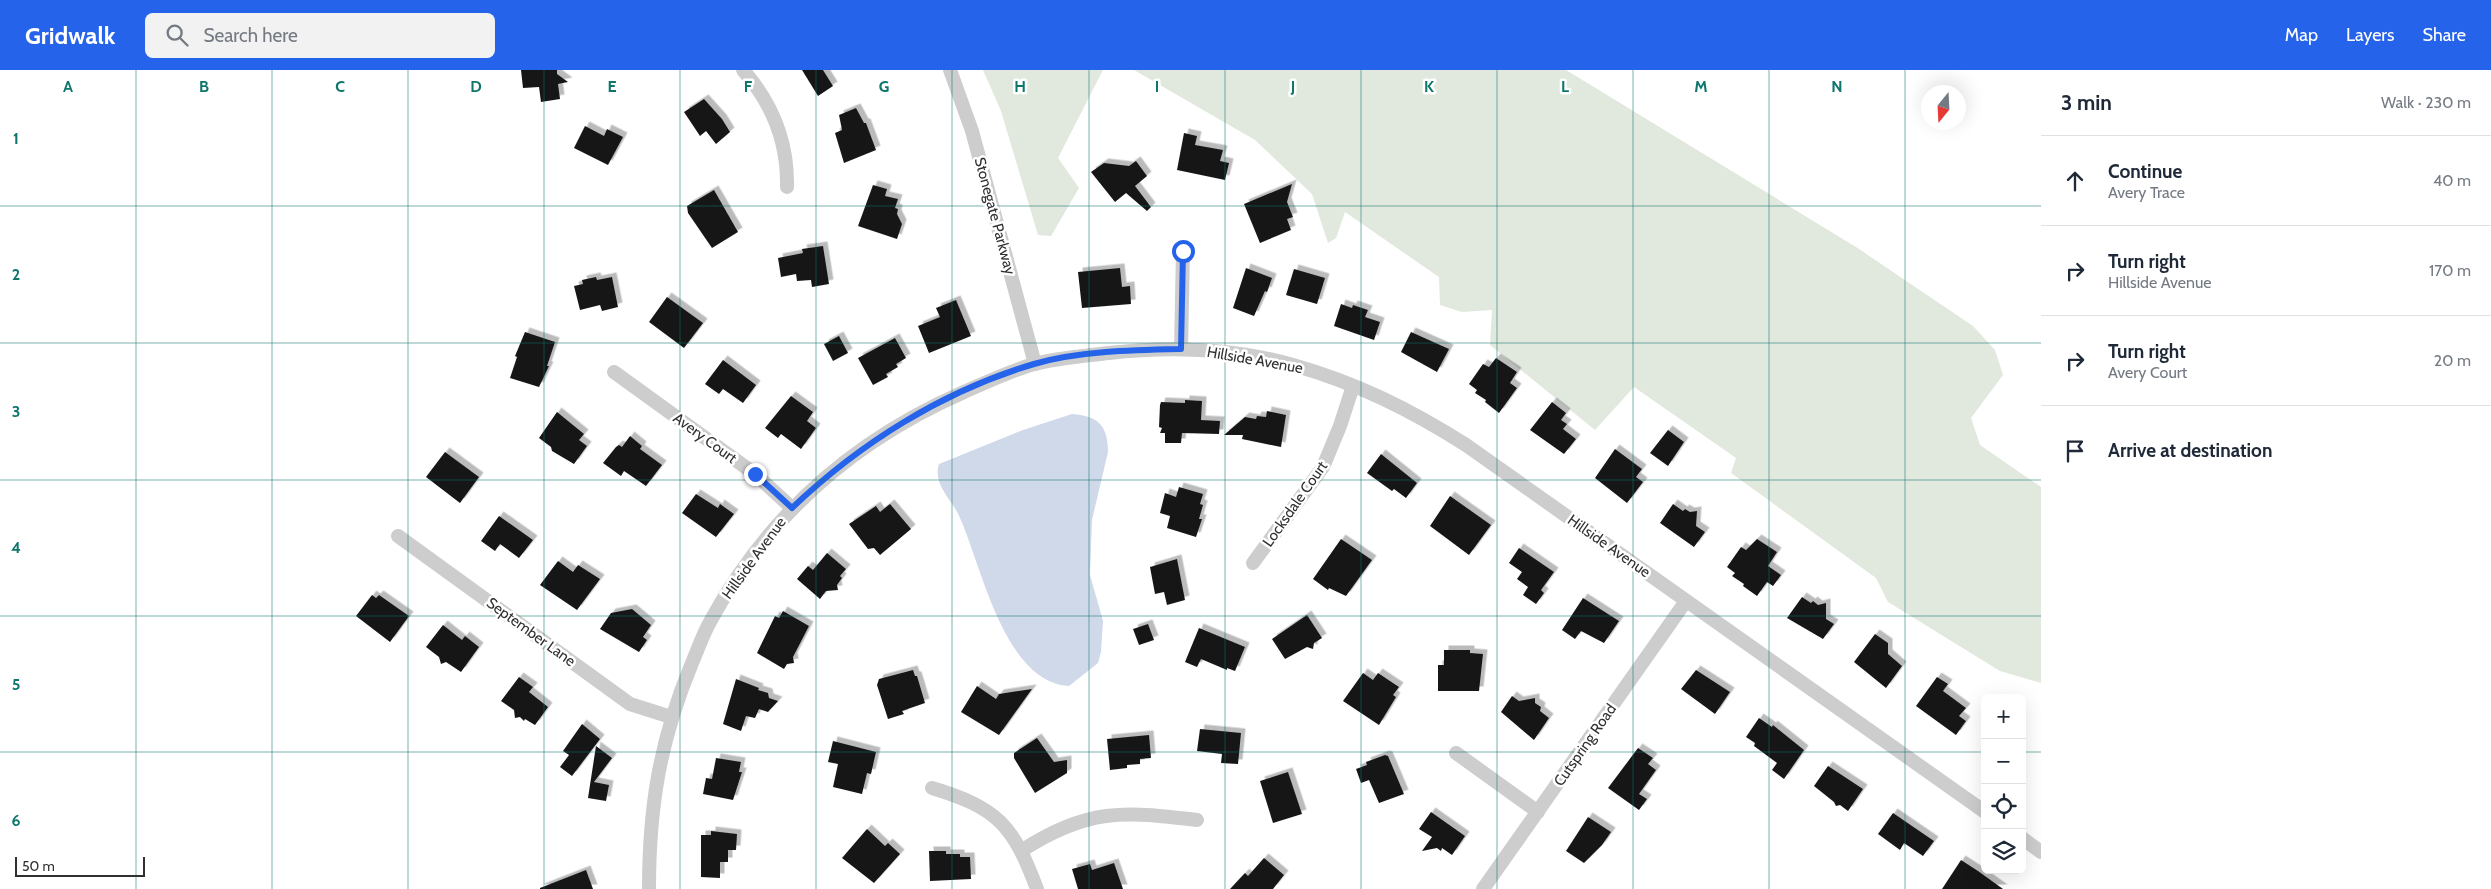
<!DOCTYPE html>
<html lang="en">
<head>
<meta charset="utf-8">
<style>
	:root { --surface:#fff; --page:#f2f2f3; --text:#1f2937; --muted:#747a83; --line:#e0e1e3; --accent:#2563eb }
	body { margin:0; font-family:Cabin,sans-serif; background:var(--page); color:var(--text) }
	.controls { position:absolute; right:15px; bottom:15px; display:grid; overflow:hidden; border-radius:8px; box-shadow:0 5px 20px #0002 }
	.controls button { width:45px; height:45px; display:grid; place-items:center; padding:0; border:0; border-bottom:1px solid var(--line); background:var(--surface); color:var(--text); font:25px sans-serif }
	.compass { position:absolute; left:1921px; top:15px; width:45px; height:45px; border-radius:50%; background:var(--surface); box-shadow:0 5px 20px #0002; rotate:198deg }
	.scale { position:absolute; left:15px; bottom:12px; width:130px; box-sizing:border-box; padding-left:5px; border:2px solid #303030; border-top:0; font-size:14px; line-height:18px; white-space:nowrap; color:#303030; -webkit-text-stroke:4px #fff; paint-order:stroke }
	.stop { position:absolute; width:15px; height:15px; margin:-11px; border:4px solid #2563eb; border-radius:50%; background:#fff }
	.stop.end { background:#2563eb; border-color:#fff; box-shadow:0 1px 5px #0008 }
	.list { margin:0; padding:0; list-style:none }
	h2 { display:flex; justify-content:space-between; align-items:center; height:65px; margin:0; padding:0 20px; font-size:21px }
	h2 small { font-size:16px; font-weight:400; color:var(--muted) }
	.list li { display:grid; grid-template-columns:32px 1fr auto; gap:15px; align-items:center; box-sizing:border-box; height:90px; padding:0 20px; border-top:1px solid var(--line) }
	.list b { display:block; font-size:19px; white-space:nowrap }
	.list p { margin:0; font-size:16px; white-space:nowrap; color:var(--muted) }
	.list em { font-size:16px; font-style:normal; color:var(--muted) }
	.icon { flex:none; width:28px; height:28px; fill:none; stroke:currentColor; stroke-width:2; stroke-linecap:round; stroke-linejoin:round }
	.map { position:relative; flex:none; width:2041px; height:819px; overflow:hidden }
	header { display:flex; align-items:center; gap:30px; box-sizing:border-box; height:70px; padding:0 25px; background:var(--accent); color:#fff }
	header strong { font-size:24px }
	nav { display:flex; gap:28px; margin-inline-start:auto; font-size:18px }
	.search { width:350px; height:45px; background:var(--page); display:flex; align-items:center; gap:12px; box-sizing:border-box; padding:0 18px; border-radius:8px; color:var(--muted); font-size:19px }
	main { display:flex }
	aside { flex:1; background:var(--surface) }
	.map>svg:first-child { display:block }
</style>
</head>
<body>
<header>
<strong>Gridwalk</strong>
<div class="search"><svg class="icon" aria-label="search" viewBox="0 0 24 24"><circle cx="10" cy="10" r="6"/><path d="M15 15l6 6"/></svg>Search here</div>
<nav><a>Map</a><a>Layers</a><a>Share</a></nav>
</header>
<main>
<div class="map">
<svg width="2041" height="819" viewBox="0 0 2041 819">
	<defs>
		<filter id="shadow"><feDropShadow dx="4.5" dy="-4.5" stdDeviation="0" flood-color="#0004"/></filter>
	</defs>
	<rect width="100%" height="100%" fill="#fff"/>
	<g fill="#e1e8dd">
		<path d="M983 0H1103L1058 88 1079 118 1051 166 1038 165 1001 41Z"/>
		<path d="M1134 0H1566L1856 177 1973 256 1995 280 2003 305 1971 348 1980 375 2041 417V613L2000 601 1888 532 1876 508 1731 403 1736 388 1634 317 1595 360 1490 275 1492 240 1462 242 1440 235 1439 207 1345 142 1336 168 1328 173 1312 124 1255 70Z"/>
	</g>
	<path fill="#cfd9e9" d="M1072 344C1098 346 1108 355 1108 382L1092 450 1090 505 1103 551 1101 582 1098 593 1069 616C1004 612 982 497 960 448 953 430 932 415 939 394L1023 360Z"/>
	<g fill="#171717" filter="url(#shadow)">
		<path d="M521 0H557V4L568 12 558 14 560 29 541 32 539 17 523 18Z"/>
		<path d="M802 0H823L833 16 818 26Z"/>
		<path d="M704 29 722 49 730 62 716 74 706 61 700 66 684 42Z"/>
		<path d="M856 38 864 53H866L876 80 844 93 835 63 842 60 839 45Z"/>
		<path d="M585 56 604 66 607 59 623 67 608 95 574 78Z"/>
		<path d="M1184 63 1197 66 1195 75 1223 80 1220 91 1229 93 1225 110 1177 100Z"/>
		<path d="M1136 91 1147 106 1135 116 1151 137 1147 141 1126 123 1115 132 1091 102 1104 93 1129 96Z"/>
		<path d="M1292 114 1287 132 1293 147 1287 149 1291 160 1260 173 1244 134Z"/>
		<path d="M873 115 887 119 885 126 898 129 895 138 898 139 897 144 902 154 897 169 858 156Z"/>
		<path d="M714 120 738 162 712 178 688 143 687 136Z"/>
		<path d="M823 176 829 214 812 217 811 210 797 211 796 204 781 207 778 188 803 183 802 179Z"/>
		<path d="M1120 198 1122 217 1130 216 1131 234 1082 238 1078 202Z"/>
		<path d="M1246 198 1272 208 1267 222 1265 221 1254 246 1233 238Z"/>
		<path d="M1294 199 1325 208 1317 234 1286 225Z"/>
		<path d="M596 207 597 210 612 207 618 237 602 241 600 235 580 240 574 216 583 214 582 210Z"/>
		<path d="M667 227 703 253 684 278 649 252Z"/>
		<path d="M956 230 971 266 929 283 918 256 940 247 936 238Z"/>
		<path d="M1341 234 1352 238 1353 235 1368 240 1365 247 1380 252 1374 270 1334 256Z"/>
		<path d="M525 262 555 272 547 296H549L539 317 510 308 517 287 515 286Z"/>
		<path d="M1411 262 1449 279 1437 302 1401 282Z"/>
		<path d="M839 266 848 283 833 291 824 274Z"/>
		<path d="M895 268 906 288 896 294 898 297 886 304 888 307 873 315 858 288Z"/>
		<path d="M1496 288 1517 302 1510 313 1517 318 1499 343 1485 332 1486 330 1475 323 1477 320 1469 314 1483 294 1489 297Z"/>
		<path d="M723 290 756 315 743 333 723 319 719 324 705 314Z"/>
		<path d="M791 326 813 342 807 351 816 358 801 379 781 364 778 368 765 358Z"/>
		<path d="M1185 330 1202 331 1201 350 1220 351 1219 364 1182 363 1181 373H1165V363H1160L1162 358 1159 357 1160 335 1161 332 1185 333Z"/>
		<path d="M1552 332 1566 343 1561 350 1567 354 1563 359 1576 369 1564 384 1530 360Z"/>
		<path d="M1267 341 1286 345 1281 377 1242 369 1243 365H1224L1245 347 1256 349 1257 346 1266 347Z"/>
		<path d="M557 342 584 364 579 370 587 376 574 394 552 381 551 377 539 368Z"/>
		<path d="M1668 360 1684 372 1668 396 1650 383Z"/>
		<path d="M630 366 642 376 640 379 662 395 646 416 624 401 621 406 603 393 616 377 619 375 622 377Z"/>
		<path d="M1615 379 1642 399 1636 407 1643 412 1627 433 1595 408Z"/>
		<path d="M445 382 479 407 460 433 426 407Z"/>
		<path d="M1381 384 1417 413 1406 428 1394 419 1392 421 1367 403Z"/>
		<path d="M1179 417 1203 424 1200 434 1203 435 1199 449H1202L1196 467 1167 458 1170 446 1160 443 1165 423 1176 427Z"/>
		<path d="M696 424 718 438 720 434 734 444 716 467 682 443Z"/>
		<path d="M1450 426 1491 455 1469 485 1430 456Z"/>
		<path d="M890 434 911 459 880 485 874 478 868 479 849 454 876 436 880 442Z"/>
		<path d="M1673 434 1683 441 1685 439 1690 442 1697 441 1696 456 1705 462 1694 477 1660 453Z"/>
		<path d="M499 446 533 470 519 488 500 474 495 481 481 471Z"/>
		<path d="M1341 469 1372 490 1346 526 1329 518 1328 520 1313 509Z"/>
		<path d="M1757 469 1777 482 1768 496 1781 505 1773 516 1767 512 1757 526 1743 516 1744 514 1732 506 1735 503 1727 497 1741 477 1746 480Z"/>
		<path d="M1519 478 1554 502 1541 520 1544 523 1536 534 1523 525 1528 517 1517 509 1522 502 1509 493Z"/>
		<path d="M827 483 846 499 840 506 842 508 837 515 838 520 826 521 820 529 797 509 808 496 813 500Z"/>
		<path d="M1177 489 1185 530 1167 535 1164 522 1155 524 1150 497Z"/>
		<path d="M558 491 573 502 578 495 600 509 577 540 540 515Z"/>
		<path d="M372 525 376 528 379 525 409 546 390 572 356 546Z"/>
		<path d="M1802 527 1811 533 1813 531 1818 535 1826 533V549L1834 554 1823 569 1787 548Z"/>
		<path d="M1583 528 1619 551 1604 573 1581 561 1575 569 1562 560Z"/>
		<path d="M632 539 651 555 643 567 647 570 639 582 600 559 611 543Z"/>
		<path d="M783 541 809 556 793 587 794 593 787 594 784 599 757 583 775 546 779 548Z"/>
		<path d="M1307 545 1322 568 1314 573 1313 579 1307 577 1285 589 1272 569Z"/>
		<path d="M1148 554 1154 570 1139 575 1133 559Z"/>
		<path d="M443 555 462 570 465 566 479 577 461 602 446 592 441 594 439 587 426 577Z"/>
		<path d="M1199 558 1245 577 1235 601 1227 598V600L1201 589 1197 597 1185 592Z"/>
		<path d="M1875 564 1888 573V584L1902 596 1886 618 1854 592Z"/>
		<path d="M1444 580H1470V583L1483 584 1479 621H1438V595H1444Z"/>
		<path d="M913 600 915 606H917L925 633 902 641 904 644 888 649 877 615 879 609Z"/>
		<path d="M1696 600 1730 622 1715 644 1681 619Z"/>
		<path d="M1363 603 1373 610 1378 603 1399 617 1393 625 1396 627 1379 655 1343 631Z"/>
		<path d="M519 607 533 617 529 622 548 637 535 655 525 649 524 651 520 647 515 648 514 640 501 631Z"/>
		<path d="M1937 607 1948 614 1943 621 1966 638 1959 646 1966 651 1956 665 1916 636Z"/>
		<path d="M736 609 759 618 758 620 768 623 769 628 778 631 768 642 759 639 755 648 746 646 741 661 723 654Z"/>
		<path d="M977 616 996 629 999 624 1032 619 999 665 961 642Z"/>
		<path d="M1512 626 1519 631 1535 628V633L1541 637 1540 641 1549 648 1534 670 1501 642Z"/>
		<path d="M1759 648 1772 657 1773 655 1804 680 1784 709 1772 700 1777 693 1754 676 1755 673 1746 667Z"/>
		<path d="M582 654 600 669 572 706 560 697 569 685 563 681Z"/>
		<path d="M1200 659 1241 663 1238 694 1221 693 1222 684 1197 681Z"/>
		<path d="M1149 665 1151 688 1140 689V694L1127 695V698L1110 700 1107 669Z"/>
		<path d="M1037 668 1054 692 1067 690V703L1035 723 1014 688V683Z"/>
		<path d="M833 671 876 682 871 704 867 703 862 724 833 717 838 694 828 692Z"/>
		<path d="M596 676 612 688 594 712 609 715 606 731 588 728Z"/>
		<path d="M1638 678 1653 688 1648 694 1656 700 1639 724 1647 729 1639 740 1608 718Z"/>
		<path d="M1385 685 1388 686 1404 724 1379 733 1369 710 1361 713 1356 699 1367 695 1366 692Z"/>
		<path d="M716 688 741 692 739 702H742L733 730 703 724 706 708 712 709Z"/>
		<path d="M1828 696 1863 719 1848 741 1840 735 1836 736 1834 732 1814 716Z"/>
		<path d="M1288 702 1302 744 1273 753 1260 711Z"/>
		<path d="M1431 742 1465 766 1452 785 1442 778 1441 781 1437 778 1422 781 1432 767 1419 759Z"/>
		<path d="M1893 743 1934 771 1923 786 1904 773 1900 780 1878 764Z"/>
		<path d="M1588 747 1611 762 1602 775 1584 793 1566 781Z"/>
		<path d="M867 759 885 776 888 773 900 784 874 813 842 788Z"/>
		<path d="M711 761 737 764 736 780H728V792H720V808L701 807V765H711Z"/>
		<path d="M929 781H946V784H960V787H970L971 809 930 811Z"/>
		<path d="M1264 788 1284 805 1273 819H1230L1245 803 1248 806Z"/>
		<path d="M1961 790 1978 801 2003 819H1942Z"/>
		<path d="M1114 793 1123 819H1078L1072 799 1090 794 1092 800Z"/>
		<path d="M586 800 593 819H540V818Z"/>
	</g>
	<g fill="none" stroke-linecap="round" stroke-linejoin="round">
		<g stroke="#cdcdcd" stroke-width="14">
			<path d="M743 0C773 34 788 72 787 117"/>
			<path d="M950 0 972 61 1035 294"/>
			<path d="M1181 279 1183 181"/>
			<path d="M614 302 755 404 792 438"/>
			<path d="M398 466 630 634 671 647"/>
			<path d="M1253 493 1323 397 1340 356 1353 316"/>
			<path d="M1456 683 1538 742"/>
			<path d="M932 718C998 738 1013 755 1037 819"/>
			<path d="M2022 768 2041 782"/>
			<path d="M1021 781C1087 738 1123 741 1197 750"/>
			<path d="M649 819C649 736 660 670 692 593 698 579 703 564 711 550 769 444 854 370 964 322 987 312 1010 301 1034 294 1058 288 1084 286 1109 283 1171 276 1233 278 1293 295 1357 313 1411 340 1466 375L1985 742"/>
			<path d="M1483 819 1686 531"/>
		</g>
	</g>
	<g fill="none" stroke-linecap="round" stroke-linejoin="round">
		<path stroke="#2563eb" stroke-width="6" d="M755 404 792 438C860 373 943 321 1034 294 1079 281 1134 280 1181 279L1183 181"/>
	</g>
	<path fill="none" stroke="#0f766e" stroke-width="1" stroke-opacity="0.55" d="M136 0V819M272 0V819M408 0V819M544 0V819M680 0V819M816 0V819M952 0V819M1089 0V819M1225 0V819M1361 0V819M1497 0V819M1633 0V819M1769 0V819M1905 0V819M0 136H2041M0 273H2041M0 410H2041M0 546H2041M0 682H1985M2022 682H2041"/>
	<g text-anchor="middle" stroke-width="5" stroke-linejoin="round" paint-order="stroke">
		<g font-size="15" fill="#303030" stroke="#fff">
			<text transform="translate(995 146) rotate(75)" y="5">Stonegate Parkway</text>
			<text transform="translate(1255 290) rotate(10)" y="5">Hillside Avenue</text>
			<text transform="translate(705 368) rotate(36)" y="5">Avery Court</text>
			<text transform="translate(1295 434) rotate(-55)" y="5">Locksdale Court</text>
			<text transform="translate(1609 476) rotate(35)" y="5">Hillside Avenue</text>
			<text transform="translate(754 488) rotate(-54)" y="5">Hillside Avenue</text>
			<text transform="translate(531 562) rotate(36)" y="5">September Lane</text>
			<text transform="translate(1585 675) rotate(-55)" y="5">Cutspring Road</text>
		</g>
	</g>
	<g font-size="16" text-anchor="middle" font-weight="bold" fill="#0f766e" stroke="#fff" stroke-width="5" stroke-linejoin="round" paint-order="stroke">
		<text x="68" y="22">A</text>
		<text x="204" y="22">B</text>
		<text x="340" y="22">C</text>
		<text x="476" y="22">D</text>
		<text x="612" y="22">E</text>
		<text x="748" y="22">F</text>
		<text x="884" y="22">G</text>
		<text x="1020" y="22">H</text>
		<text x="1157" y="22">I</text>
		<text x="1293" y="22">J</text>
		<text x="1429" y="22">K</text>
		<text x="1565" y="22">L</text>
		<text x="1701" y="22">M</text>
		<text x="1837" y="22">N</text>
		<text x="16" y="74">1</text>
		<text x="16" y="210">2</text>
		<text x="16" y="347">3</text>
		<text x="16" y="483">4</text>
		<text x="16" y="620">5</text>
		<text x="16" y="756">6</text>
	</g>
</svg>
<div class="controls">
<button>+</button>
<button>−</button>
<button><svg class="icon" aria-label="locate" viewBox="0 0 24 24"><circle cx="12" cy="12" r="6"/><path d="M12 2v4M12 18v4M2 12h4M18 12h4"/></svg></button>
<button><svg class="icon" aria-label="layers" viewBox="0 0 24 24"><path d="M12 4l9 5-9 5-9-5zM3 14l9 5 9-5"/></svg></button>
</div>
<svg class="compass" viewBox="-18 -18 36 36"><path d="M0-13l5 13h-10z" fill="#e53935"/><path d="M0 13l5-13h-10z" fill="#747a83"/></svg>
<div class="scale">50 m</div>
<div class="stop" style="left:1183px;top:181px"></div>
<div class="stop end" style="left:755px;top:404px"></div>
</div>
<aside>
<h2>3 min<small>Walk · 230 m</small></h2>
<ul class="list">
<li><svg class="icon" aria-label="ahead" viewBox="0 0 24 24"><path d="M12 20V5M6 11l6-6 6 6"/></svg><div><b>Continue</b><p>Avery Trace</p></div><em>40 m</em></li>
<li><svg class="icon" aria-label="right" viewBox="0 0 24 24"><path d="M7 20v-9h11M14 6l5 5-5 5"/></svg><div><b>Turn right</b><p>Hillside Avenue</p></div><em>170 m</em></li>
<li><svg class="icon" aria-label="right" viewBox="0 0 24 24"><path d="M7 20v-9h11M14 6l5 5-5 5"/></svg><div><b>Turn right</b><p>Avery Court</p></div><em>20 m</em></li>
<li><svg class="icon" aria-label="arrive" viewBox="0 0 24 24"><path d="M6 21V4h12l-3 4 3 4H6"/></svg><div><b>Arrive at destination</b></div></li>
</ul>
</aside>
</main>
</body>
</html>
